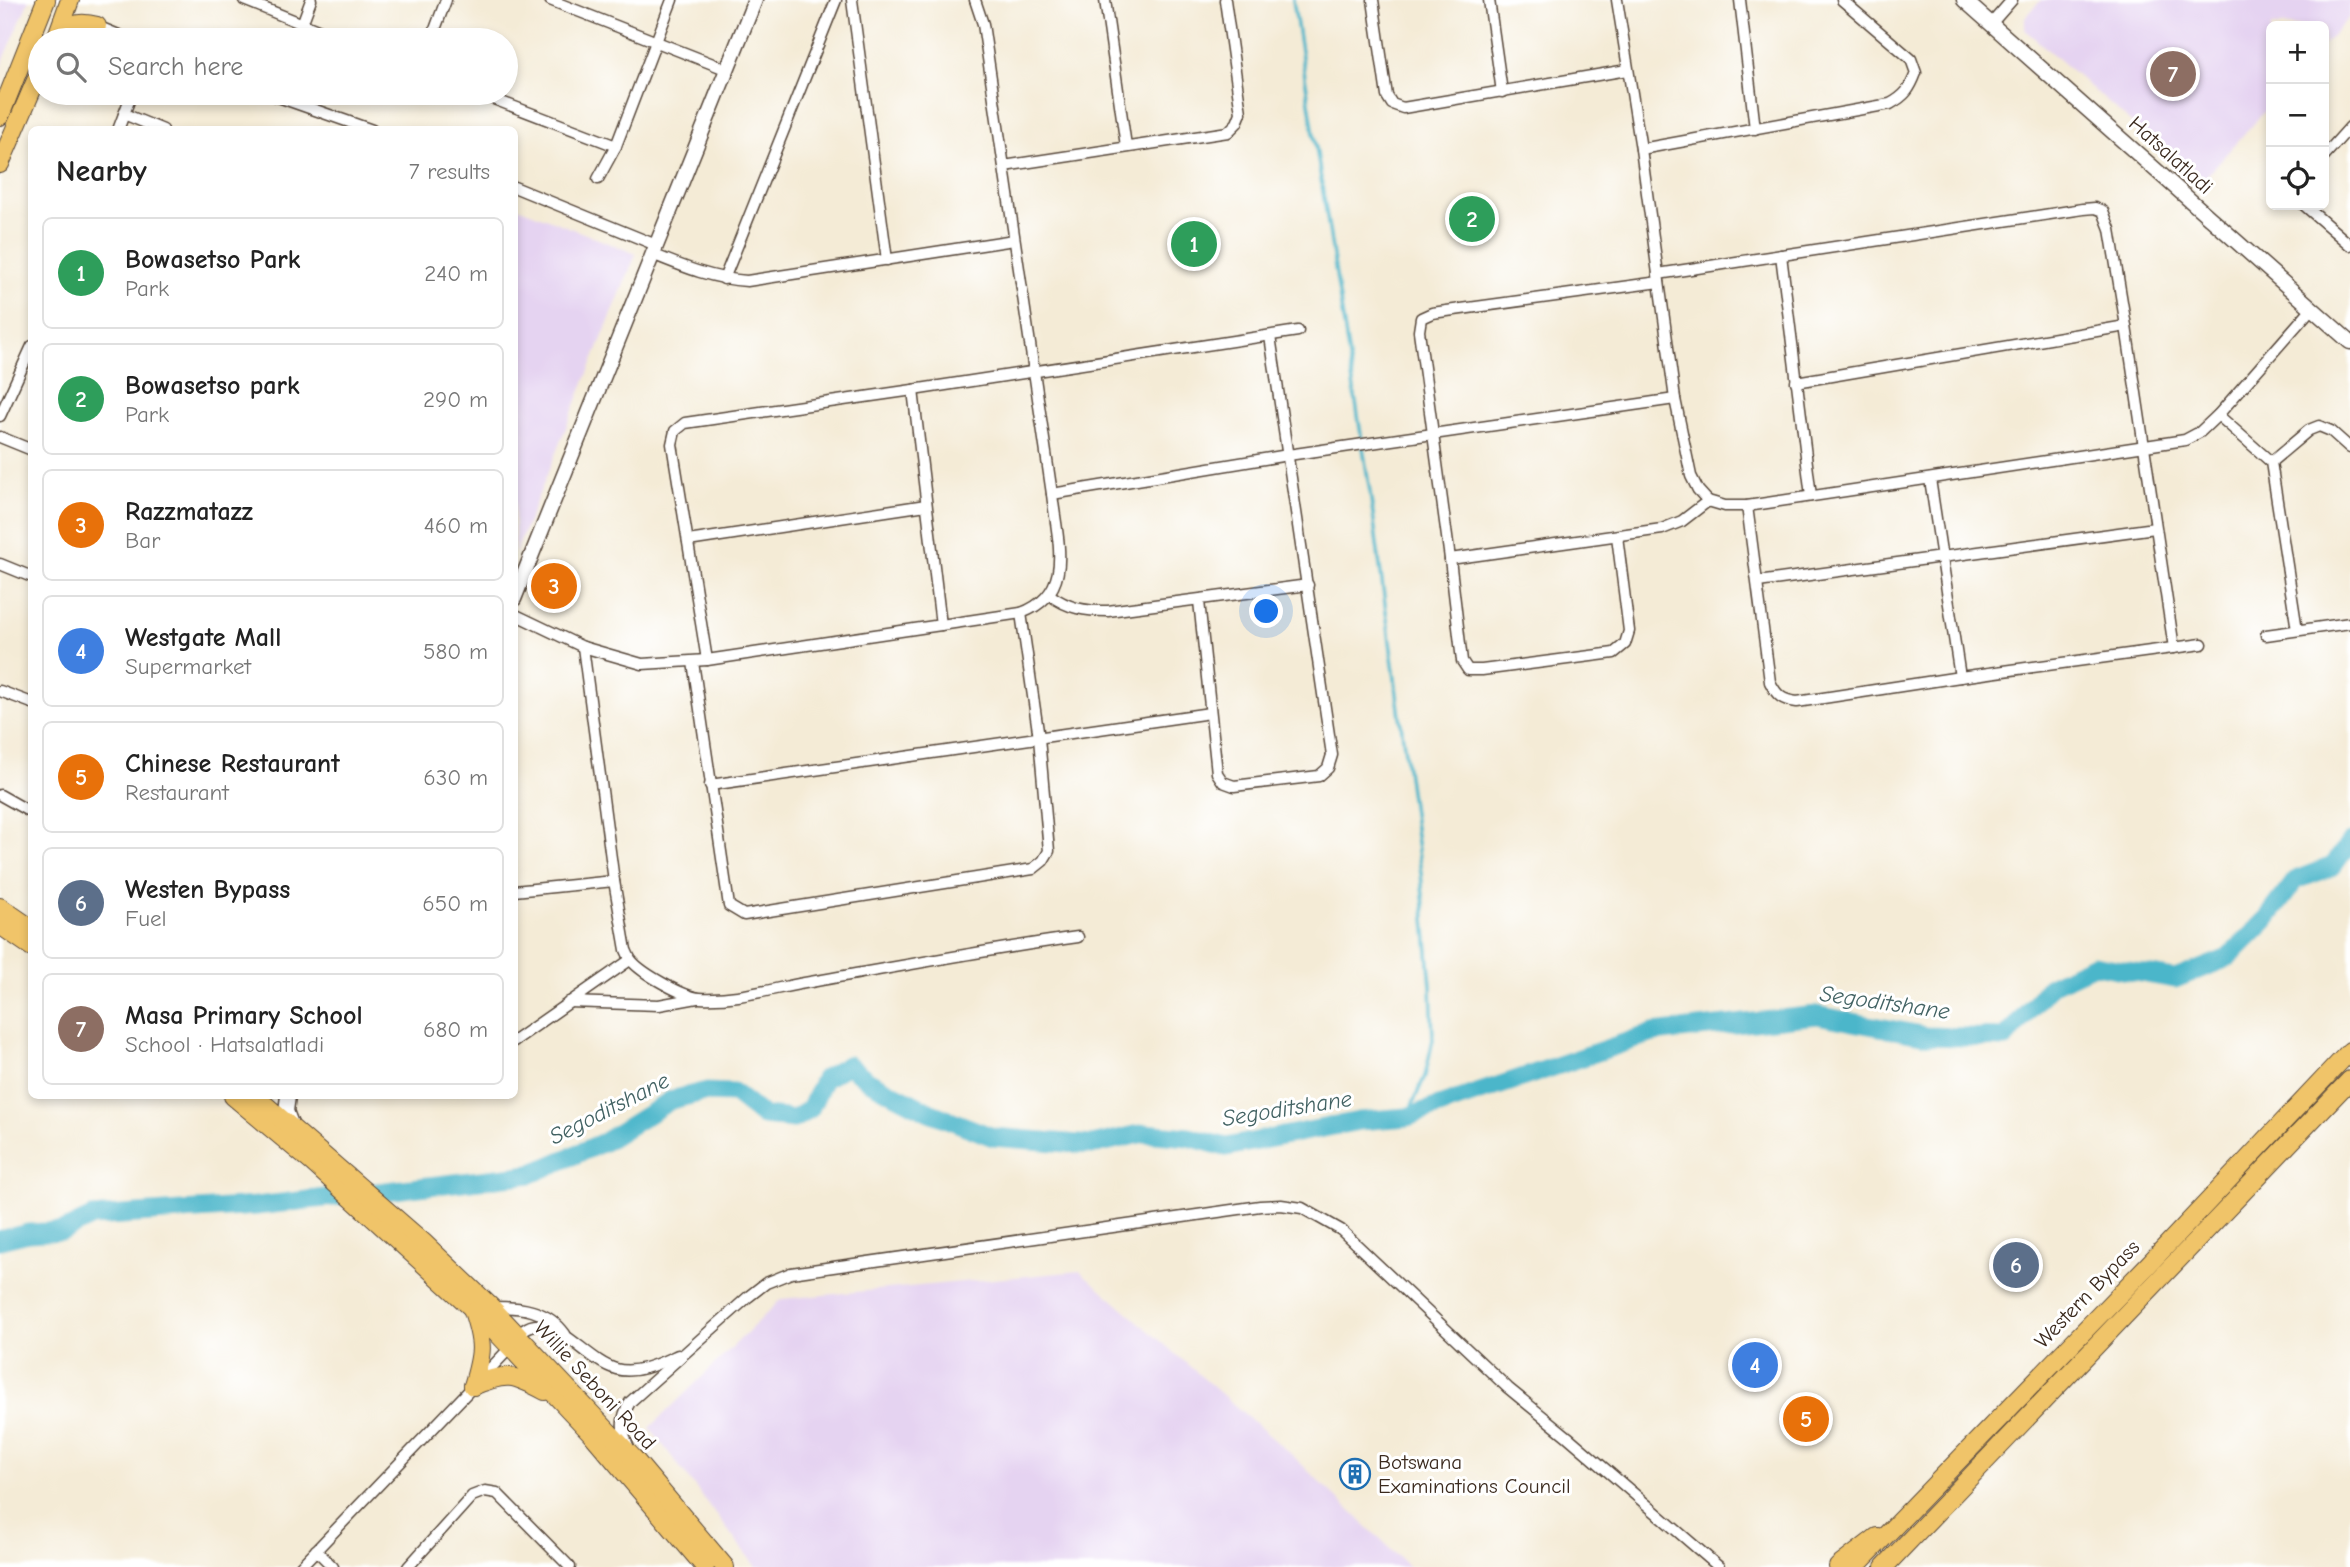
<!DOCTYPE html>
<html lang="en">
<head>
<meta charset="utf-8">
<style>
	:root { --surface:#fff; --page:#f2f2f2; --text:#222; --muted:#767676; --line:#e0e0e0; --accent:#0f766e }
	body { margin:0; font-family:"Comic Neue",sans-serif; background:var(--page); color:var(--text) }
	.controls { position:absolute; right:21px; top:21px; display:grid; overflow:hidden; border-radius:10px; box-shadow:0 4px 10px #0003 }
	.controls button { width:63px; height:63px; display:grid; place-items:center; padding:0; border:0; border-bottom:2px solid var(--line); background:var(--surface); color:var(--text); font:35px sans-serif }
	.you { position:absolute; left:1267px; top:612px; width:24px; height:24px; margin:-18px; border:5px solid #fff; border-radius:50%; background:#1a73e8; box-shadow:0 0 0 10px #1a73e833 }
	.badge { display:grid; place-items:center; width:46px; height:46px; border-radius:50%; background:var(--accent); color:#fff; font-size:23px; font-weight:700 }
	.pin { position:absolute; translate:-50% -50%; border:4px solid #fff; box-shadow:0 2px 7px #0006 }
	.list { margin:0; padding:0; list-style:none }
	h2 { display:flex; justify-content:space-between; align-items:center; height:91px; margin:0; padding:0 28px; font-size:30px }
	h2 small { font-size:23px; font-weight:400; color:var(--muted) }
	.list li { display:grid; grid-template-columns:46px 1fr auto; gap:21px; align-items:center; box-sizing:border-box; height:112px; margin:0 14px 14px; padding:0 14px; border:2px solid var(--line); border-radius:10px }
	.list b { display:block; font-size:26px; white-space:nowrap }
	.list p { margin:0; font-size:23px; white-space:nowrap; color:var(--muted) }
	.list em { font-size:23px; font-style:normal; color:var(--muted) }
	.icon { flex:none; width:38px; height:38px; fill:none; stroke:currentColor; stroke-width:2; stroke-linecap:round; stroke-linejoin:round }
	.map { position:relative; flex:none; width:2350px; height:1567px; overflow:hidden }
	.search { position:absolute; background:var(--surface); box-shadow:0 4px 10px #0003; left:28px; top:28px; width:490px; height:77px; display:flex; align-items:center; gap:18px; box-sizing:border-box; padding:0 24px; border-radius:38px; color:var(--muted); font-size:26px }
	.panel { position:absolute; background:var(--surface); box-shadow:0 4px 10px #0003; left:28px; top:126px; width:490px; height:973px; border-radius:10px }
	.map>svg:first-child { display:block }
</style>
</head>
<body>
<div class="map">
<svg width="2350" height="1567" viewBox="0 0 2350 1567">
	<rect width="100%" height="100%" fill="#fff"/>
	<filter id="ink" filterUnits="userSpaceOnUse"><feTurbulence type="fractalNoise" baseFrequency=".0143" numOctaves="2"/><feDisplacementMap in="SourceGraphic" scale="14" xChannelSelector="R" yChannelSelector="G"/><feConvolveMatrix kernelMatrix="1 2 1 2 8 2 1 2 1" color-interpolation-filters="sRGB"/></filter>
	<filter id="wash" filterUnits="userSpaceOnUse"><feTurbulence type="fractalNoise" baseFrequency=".00686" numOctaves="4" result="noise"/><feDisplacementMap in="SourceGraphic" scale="28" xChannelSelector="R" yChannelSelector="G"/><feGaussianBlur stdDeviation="1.57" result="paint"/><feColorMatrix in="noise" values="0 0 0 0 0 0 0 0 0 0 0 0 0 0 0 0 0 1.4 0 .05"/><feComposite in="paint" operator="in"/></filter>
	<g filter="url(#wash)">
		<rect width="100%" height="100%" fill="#f4ebd6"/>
		<g fill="#e5d3f1">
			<path d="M0 0H29L0 69Z"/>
			<path d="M2041 0H2350V16L2324 45V26H2271V104L2200 183 2025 30V18Z"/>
			<path d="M515 206 636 254 515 554Z"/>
			<path d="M1080 1271 1293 1456 1409 1567H756L650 1428 781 1299Z"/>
		</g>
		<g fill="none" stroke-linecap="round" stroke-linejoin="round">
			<path stroke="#4cb6ca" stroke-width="3.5" d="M1293 0 1370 492 1421 873 1431 986 1433 1039 1425 1076 1407 1117"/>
			<path stroke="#4cb6ca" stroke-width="19" d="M0 1240 28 1233 63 1231 92 1217 256 1206 531 1174 604 1142 671 1100 703 1092 734 1093 763 1116 794 1119 810 1109 824 1079 848 1065 869 1081 929 1112 993 1137 1092 1145 1144 1133 1189 1137 1226 1147 1359 1121 1407 1117 1653 1033 1817 1015 1926 1036 2005 1038 2051 985 2094 965 2175 979 2228 958 2265 921 2296 880 2333 866 2350 842"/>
		</g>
	</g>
	<g filter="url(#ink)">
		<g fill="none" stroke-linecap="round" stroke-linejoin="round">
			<g stroke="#57473a" stroke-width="13">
				<g id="minor">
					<path d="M244 0 342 40"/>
					<path d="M550 0 728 70"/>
					<path d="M852 0 887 260"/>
					<path d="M1105 0 1126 146"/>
					<path d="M1373 0 1387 96 1392 104 1403 108 1627 70"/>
					<path d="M1489 0 1502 92"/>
					<path d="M1617 0 1641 149 1675 399 1691 476 1698 490 1708 501 1725 506H1747L2185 440 2200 432 2218 415 2312 308"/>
					<path d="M1740 0 1755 129"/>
					<path d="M1991 24 2012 0"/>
					<path d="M97 26 131 40"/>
					<path d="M296 40 311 0"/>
					<path d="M431 40 446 0"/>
					<path d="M267 93 372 130"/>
					<path d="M478 93 616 146"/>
					<path d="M124 114 163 130"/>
					<path d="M118 130 132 93"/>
					<path d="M1641 149 1890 104C1905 96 1910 89 1916 73L1911 59 1842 0"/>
					<path d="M2324 156 2350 127"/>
					<path d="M1004 166 1228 132 1237 123 1241 113 1225 0"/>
					<path d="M598 179 616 146 672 0"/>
					<path d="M514 187 656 245"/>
					<path d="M2304 205 2350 245"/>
					<path d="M652 254C684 267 713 279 747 281L1014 240"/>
					<path d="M1781 255 1811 496"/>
					<path d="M1658 274 2083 209 2095 208 2103 211 2110 229 2126 326 2174 648"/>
					<path d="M724 279 836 0"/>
					<path d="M1796 382 2126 326"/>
					<path d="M913 390 941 625"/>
					<path d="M2218 415 2271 462 2297 630"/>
					<path d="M0 416 32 346"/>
					<path d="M0 437 32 450"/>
					<path d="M2271 462 2309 430 2319 426 2331 431 2350 448"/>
					<path d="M1930 479 1960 677"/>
					<path d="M1052 494 1288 455 1675 399"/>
					<path d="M1747 506 1770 682C1777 696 1782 700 1797 702L1960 677 2202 644"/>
					<path d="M1617 536 1629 631 1625 644 1614 653 1482 670H1468L1462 661 1450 559 1419 331 1421 318 1432 313 1659 282"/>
					<path d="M688 541 926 505"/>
					<path d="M1450 559 1662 529 1682 521 1708 501"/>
					<path d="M0 564 32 577"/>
					<path d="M1758 582 2155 528"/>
					<path d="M1050 595C1069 609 1085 611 1108 611L1308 585"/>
					<path d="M1199 601 1217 773 1223 782 1234 786 1319 776 1328 768 1332 755 1270 336"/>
					<path d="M514 614 583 647 642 664 707 660 1021 613C1076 593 1057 540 1052 494L983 24 975 0"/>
					<path d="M2266 635 2350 623"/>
					<path d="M707 660 672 444 675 431 685 423 913 390 1298 331"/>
					<path d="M693 662 729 906 744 915 1033 869 1043 861 1049 851 1039 738 1021 613"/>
					<path d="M0 691 32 703"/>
					<path d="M710 785 1210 713"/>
					<path d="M0 795 32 813"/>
					<path d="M614 881 626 950C627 952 630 959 631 960 641 973 684 997 700 998 740 1000 777 987 816 981 903 966 990 949 1078 937"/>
					<path d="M514 891 614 881 583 647"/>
					<path d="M569 1002 659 1005 697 998"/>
					<path d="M514 1041 630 960"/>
					<path d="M491 1307C521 1307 547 1309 565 1334"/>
					<path d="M629 1448C621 1430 620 1419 630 1402L748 1297 766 1283 791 1273 1260 1206 1281 1205 1302 1208 1341 1230 1508 1388 1568 1437 1719 1567"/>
					<path d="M316 1550 333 1567"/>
					<path d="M300 1567 510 1348C540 1289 581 1360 616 1369 636 1375 660 1363 678 1355"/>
					<path d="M408 1567 472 1496 485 1491 497 1493 570 1567"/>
				</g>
			</g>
			<g stroke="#57473a" stroke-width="17">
				<g id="tertiary">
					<path d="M1964 0 2350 342"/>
					<path d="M514 599 755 0"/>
					<path d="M288 1096 286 1111 292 1127"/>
				</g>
			</g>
			<g stroke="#57473a" stroke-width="20">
				<g id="primary">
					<path d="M57 36 70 0"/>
					<path d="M56 39C68 24 79 21 97 26"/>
					<path d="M0 116 46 0"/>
					<path d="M0 164 40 71"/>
					<path d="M0 907 32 929"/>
					<path d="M0 925 32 947"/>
					<path d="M233 1096 313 1163 484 1319 591 1433 705 1567"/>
					<path d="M255 1096 423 1242 491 1307 635 1460 725 1567"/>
					<path d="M473 1311C484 1345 483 1352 473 1386"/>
					<path d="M473 1386C507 1372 513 1374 545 1391"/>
					<path d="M1838 1567 1877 1537"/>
				</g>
			</g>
			<g stroke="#57473a" stroke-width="20">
				<g id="trunk">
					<path d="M1855 1567 2147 1266 2350 1051"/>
					<path d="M1884 1567 2350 1080"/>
				</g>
			</g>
			<use href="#minor" stroke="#fff" stroke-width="10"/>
			<use href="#tertiary" stroke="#fff" stroke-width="14"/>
			<use href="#primary" stroke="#f0c469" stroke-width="18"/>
			<use href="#trunk" stroke="#f0c469" stroke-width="18"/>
		</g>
	</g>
	<defs>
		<g id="building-ring" transform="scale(1.575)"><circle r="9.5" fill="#fff" stroke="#1f6fb2" stroke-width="1.5"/><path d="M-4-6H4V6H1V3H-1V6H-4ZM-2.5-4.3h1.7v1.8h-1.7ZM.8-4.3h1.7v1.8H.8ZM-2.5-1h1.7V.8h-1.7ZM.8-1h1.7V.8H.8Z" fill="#1f6fb2"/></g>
	</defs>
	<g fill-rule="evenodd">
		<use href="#building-ring" x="1355" y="1474"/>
	</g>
	<g text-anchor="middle" stroke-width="6" stroke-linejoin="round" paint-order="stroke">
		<g font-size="21" fill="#3b2a1e" stroke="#fff">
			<text transform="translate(2171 155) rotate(42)" y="7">Hatsalatladi</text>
			<text transform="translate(2087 1294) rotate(-46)" y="7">Western Bypass</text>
			<text transform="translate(595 1385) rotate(47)" y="7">Willie Seboni Road</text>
		</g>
		<g font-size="21" fill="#3b2a1e" stroke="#fff" text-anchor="start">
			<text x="1378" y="1469">Botswana<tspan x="1378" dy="24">Examinations Council</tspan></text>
		</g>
		<g font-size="23" font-style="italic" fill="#426263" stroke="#fff">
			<text transform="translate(1885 1002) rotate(8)" y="8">Segoditshane</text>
			<text transform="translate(609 1108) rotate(-27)" y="8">Segoditshane</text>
			<text transform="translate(1287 1108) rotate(-9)" y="8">Segoditshane</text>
		</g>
	</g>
</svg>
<div class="controls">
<button>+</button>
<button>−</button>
<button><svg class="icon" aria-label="locate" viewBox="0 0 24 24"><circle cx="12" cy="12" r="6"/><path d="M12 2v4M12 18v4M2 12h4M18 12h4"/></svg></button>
</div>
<div class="you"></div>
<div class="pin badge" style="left:1194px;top:244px;background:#2e9e5b">1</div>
<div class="pin badge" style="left:1472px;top:219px;background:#2e9e5b">2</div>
<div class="pin badge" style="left:554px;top:586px;background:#e8710a">3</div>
<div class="pin badge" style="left:1755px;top:1365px;background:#3f7fe0">4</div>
<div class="pin badge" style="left:1806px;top:1419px;background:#e8710a">5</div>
<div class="pin badge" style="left:2016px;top:1265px;background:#5c6f8a">6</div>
<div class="pin badge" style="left:2173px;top:74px;background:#8d6e63">7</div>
<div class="search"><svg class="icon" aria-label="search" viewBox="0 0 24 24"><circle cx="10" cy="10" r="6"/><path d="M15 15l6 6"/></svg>Search here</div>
<section class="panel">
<h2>Nearby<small>7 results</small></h2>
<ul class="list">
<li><span class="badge" style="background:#2e9e5b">1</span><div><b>Bowasetso Park</b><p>Park</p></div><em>240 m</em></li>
<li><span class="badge" style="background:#2e9e5b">2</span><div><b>Bowasetso park</b><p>Park</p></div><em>290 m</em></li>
<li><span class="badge" style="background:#e8710a">3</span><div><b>Razzmatazz</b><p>Bar</p></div><em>460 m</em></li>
<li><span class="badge" style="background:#3f7fe0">4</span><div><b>Westgate Mall</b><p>Supermarket</p></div><em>580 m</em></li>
<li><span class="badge" style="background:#e8710a">5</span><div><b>Chinese Restaurant</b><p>Restaurant</p></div><em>630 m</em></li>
<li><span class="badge" style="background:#5c6f8a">6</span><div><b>Westen Bypass</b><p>Fuel</p></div><em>650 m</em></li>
<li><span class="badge" style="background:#8d6e63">7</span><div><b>Masa Primary School</b><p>School · Hatsalatladi</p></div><em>680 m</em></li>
</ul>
</section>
</div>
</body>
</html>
